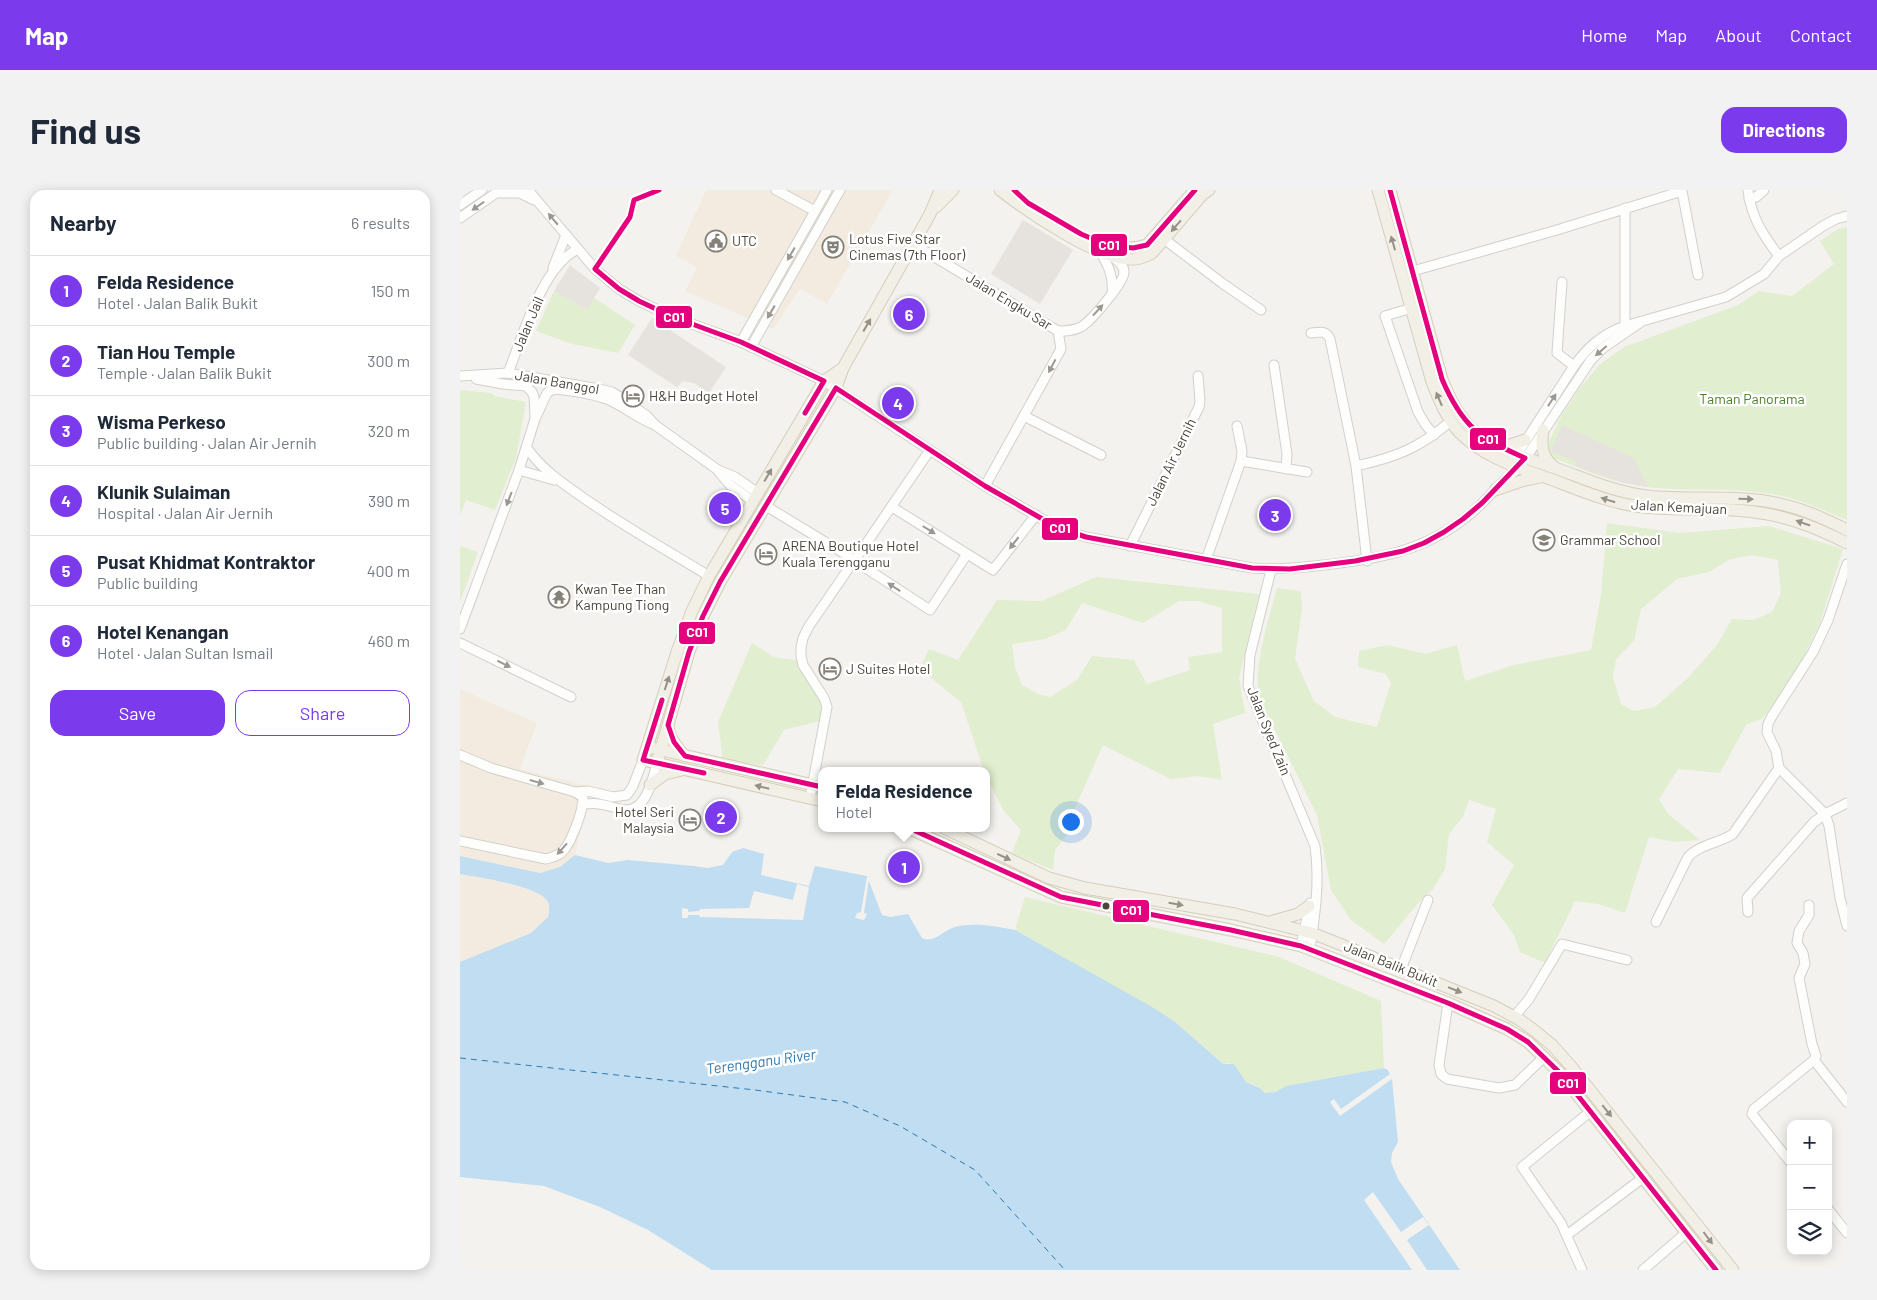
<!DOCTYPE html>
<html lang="en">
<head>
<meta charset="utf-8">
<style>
	:root { --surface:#fff; --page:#f2f2f3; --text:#1f2937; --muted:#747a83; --line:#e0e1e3; --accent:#7c3aed }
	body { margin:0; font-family:Barlow,sans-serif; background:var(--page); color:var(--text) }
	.controls { position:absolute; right:15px; bottom:15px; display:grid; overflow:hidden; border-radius:10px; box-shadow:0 2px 12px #0003 }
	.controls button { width:45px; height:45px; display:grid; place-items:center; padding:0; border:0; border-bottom:1px solid var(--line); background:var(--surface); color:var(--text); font:25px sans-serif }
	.you { position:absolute; left:610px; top:631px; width:18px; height:18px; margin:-12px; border:4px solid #fff; border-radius:50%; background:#1a73e8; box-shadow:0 0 0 8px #1a73e833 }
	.badge { display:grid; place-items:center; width:32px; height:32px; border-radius:50%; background:var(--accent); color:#fff; font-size:16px; font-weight:700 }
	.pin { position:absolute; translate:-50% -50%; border:2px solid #fff; box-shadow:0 1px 5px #0006 }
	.popup { position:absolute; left:358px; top:577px; width:172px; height:65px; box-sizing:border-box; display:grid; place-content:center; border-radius:10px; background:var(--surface); filter:drop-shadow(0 1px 4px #0005); font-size:16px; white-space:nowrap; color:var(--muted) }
	.popup b { font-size:19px; color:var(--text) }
	.popup::after { content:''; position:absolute; left:50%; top:100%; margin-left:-10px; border:10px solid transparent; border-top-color:var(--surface) }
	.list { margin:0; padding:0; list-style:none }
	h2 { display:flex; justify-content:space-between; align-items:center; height:65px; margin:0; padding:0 20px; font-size:21px }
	h2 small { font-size:16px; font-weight:400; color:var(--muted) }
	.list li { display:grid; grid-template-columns:32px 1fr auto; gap:15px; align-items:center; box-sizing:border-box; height:70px; padding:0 20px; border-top:1px solid var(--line) }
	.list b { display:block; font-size:19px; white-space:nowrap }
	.list p { margin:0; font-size:16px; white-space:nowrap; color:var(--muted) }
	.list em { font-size:16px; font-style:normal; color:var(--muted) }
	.actions { display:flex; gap:10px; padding:15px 20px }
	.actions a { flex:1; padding:11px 0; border:1px solid var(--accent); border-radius:15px; text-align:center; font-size:18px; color:var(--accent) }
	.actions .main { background:var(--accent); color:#fff }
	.icon { flex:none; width:28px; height:28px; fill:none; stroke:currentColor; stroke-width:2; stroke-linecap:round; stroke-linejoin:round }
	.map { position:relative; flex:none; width:1387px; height:1080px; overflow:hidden; border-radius:15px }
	header { display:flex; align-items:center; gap:30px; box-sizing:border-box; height:70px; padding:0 25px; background:var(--accent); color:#fff }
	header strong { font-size:24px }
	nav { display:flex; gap:28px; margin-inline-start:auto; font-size:18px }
	.intro { display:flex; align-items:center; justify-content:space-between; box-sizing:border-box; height:120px; padding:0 30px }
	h1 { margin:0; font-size:35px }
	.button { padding:12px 22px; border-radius:15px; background:var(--accent); color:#fff; font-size:18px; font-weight:700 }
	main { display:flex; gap:30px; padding:0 30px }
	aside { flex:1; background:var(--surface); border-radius:15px; box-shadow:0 2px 12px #0003 }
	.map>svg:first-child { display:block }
</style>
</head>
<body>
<header>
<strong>Map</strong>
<nav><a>Home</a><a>Map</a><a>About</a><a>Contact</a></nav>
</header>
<div class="intro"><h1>Find us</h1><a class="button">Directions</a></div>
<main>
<aside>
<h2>Nearby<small>6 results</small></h2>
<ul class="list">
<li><span class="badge">1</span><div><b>Felda Residence</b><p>Hotel · Jalan Balik Bukit</p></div><em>150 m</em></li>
<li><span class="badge">2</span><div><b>Tian Hou Temple</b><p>Temple · Jalan Balik Bukit</p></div><em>300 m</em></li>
<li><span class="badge">3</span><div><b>Wisma Perkeso</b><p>Public building · Jalan Air Jernih</p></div><em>320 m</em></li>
<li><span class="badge">4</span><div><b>Klunik Sulaiman</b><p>Hospital · Jalan Air Jernih</p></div><em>390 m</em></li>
<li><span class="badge">5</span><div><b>Pusat Khidmat Kontraktor</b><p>Public building</p></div><em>400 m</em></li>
<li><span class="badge">6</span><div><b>Hotel Kenangan</b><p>Hotel · Jalan Sultan Ismail</p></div><em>460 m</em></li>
</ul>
<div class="actions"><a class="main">Save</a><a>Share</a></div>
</aside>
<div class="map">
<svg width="1387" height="1080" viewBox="0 0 1387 1080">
	<rect width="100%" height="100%" fill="#f4f2ee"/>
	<g fill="#f3ebdf">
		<path d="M246 0H433L367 114 340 99 313 139 225 101 237 77 216 66Z"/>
		<path d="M0 499 77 533 60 579 129 596 115 665 100 677 80 683 0 666Z"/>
		<path d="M0 684 36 690 77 702 87 710 89 718 88 727 71 743 0 772Z"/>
	</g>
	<g fill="#e1eecf" fill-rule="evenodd">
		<path d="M1387 37V330C1363 320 1337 308 1312 304 1263 296 1212 304 1164 293 1141 288 1118 277 1096 269L1089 262V252L1099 230 1119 199 1140 174 1164 157 1278 115 1299 101 1332 106 1374 74 1360 51 1378 39Z"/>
		<path d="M94 101 127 120 134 108 175 135 158 163 112 154 76 141Z"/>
		<path d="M0 200 31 203 35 206 66 212 56 268 35 320 6 310 0 325Z"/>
		<path d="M1147 333 1220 343 1309 336 1383 359 1360 433 1334 486 1303 528 1286 535 1260 583 1218 579 1199 609 1209 625 1240 650 1214 652 1189 647 1165 723 1138 714 1115 711 1085 773 1060 762 1054 745 1032 715 1054 675 1027 652 1036 619 1009 610 1003 627 989 644 985 679 973 699 960 711 924 754 891 730 871 700 857 625 798 506C795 469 808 433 817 398L841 401 842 419 835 469 854 511 875 527 917 537 931 493 926 484 898 477 899 461 927 455 966 464 997 455 1005 491 1054 475 1131 460 1141 405ZM1292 365 1318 370 1321 403 1312 422 1294 430 1272 429 1257 455 1228 488 1195 517 1174 521 1161 514 1153 487 1156 469 1174 451 1181 419 1217 389 1249 382 1271 369Z"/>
		<path d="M0 356 18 362 0 412Z"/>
		<path d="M636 387 799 404 779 488 785 523 753 534 762 590 738 586 711 589 643 555 615 618 608 644 595 660 593 680 552 663 561 640 543 620 527 587 526 581H524L501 512 460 479 469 459 498 470 537 410 582 411ZM719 411H738L762 418V462L728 467 730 480 687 494 674 470 632 466 617 490 590 507 578 504 562 495 555 477 552 454 585 449 606 440 622 413 683 433Z"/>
		<path d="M292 453 314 467 339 471 364 513 363 530 324 540 303 575 263 570 258 532Z"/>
		<path d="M565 707 819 767 921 811 924 878 826 896 815 902 803 903 797 896 786 892 770 873 763 874 714 831 555 740Z"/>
	</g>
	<g fill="#e6e3df">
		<path d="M563 30 613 60 580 114 531 84Z"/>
		<path d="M110 75 140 98 127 120 94 101Z"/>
		<path d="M192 128 266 177 249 203 234 193 223 191 217 197 168 165Z"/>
		<path d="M1102 235 1174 268 1188 297 1164 293 1128 281 1115 276 1116 272 1091 261Z"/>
	</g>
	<path fill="#c0ddf1" d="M283 658 304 664 301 685 349 696 355 676 407 686 422 725 430 727 448 724 462 748C473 754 484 740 495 737 514 732 536 736 555 740L692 817 714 831 763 874H774L786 892 800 898 804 903 815 902 826 896 924 878 928 880 932 889 938 952 932 963 931 972 938 989 1000 1080H252L188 1040 140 1017 84 996 0 987V772L71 743 88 727C89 722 90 716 88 712 80 696 17 687 0 684V666L80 683 100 677 115 665 148 673 168 670 234 676 247 678 263 675 272 662Z"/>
	<g fill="#f4f2ee">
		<path d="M407 686 409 689 404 723 407 724 404 730 395 728 397 723 401 722Z"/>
		<path d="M337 694 349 697 343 730 240 727 239 725H228V728H222V718L228 719V722L239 721 240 719 289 718 294 701 333 710Z"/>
		<path d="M930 884 932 889 880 926 870 912 874 909 881 919Z"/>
		<path d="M913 1002 941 1042 963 1027 969 1035 947 1050 967 1080H952L904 1010Z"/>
	</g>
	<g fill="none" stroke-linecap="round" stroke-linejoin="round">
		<path stroke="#2e7ab2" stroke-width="1" stroke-dasharray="6 5" stroke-linecap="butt" d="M0 868 295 900 385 912 440 936 515 980 605 1080"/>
		<g stroke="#d2d0cb" stroke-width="11">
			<g id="minor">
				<path d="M68 0 135 79 159 99 179 111 213 127 281 152 364 191 525 296 598 338 626 347 792 378C816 380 840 378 864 375 919 369 965 361 1009 325 1027 311 1040 291 1059 278L1131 170 1143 158 1181 132"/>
				<path d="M316 0 355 21"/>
				<path d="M1288 0C1291 27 1303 45 1319 66"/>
				<path d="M1289 9 1296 7 1304 0"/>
				<path d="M0 15 22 0"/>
				<path d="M0 28 36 3H60L74 10"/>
				<path d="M704 49 762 93 801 120"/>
				<path d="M453 54 598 141 601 159 525 296"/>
				<path d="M640 61C648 75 654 87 652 104"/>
				<path d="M93 78 106 45"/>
				<path d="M953 81 1097 40 1222 1 1238 85"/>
				<path d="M1102 92 1097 163 1114 176"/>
				<path d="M952 118 925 126 958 222 965 234 974 245"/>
				<path d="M1165 136V18"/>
				<path d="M598 141C606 141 613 141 621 137 630 132 664 93 664 82 664 75 658 71 653 67"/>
				<path d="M851 143C860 142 866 140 870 149L896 276 907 371"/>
				<path d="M281 152 367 0"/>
				<path d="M291 157 380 0"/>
				<path d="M814 175 827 264 826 279"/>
				<path d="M48 183C62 148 82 76 118 59"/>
				<path d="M0 186 48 183 139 199 152 202 163 209 187 226 195 235 258 280 275 287 298 303"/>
				<path d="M16 189 43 194 66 196 72 202 74 207 75 227"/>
				<path d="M564 226 641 265"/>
				<path d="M67 258C83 281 105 295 128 311 167 338 208 361 249 386"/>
				<path d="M1054 269 1114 176C1128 157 1142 144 1165 136L1266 107 1304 84 1319 66 1363 36 1376 29 1387 26"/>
				<path d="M781 271 847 282"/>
				<path d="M896 276C937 267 959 258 991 231"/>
				<path d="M59 280 94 290"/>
				<path d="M259 282 270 295 293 311"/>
				<path d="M306 316 390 367"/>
				<path d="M432 317 533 380 576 325"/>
				<path d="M670 356 739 217 740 211 738 186"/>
				<path d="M397 367 470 260"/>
				<path d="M746 370 781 271 782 261 777 236"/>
				<path d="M398 373 470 420 507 364"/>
				<path d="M1387 374 1368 430 1353 462 1312 526 1308 534 1307 542 1316 561 1319 578 1365 624 1369 636 1380 708 1387 736"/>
				<path d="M811 380 790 465 788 496 855 656C860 691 855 725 850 759"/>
				<path d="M0 439 59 280 75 229 87 203 92 200 97 199C115 202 134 203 151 211 166 218 179 229 195 235"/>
				<path d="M0 453 111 507"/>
				<path d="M0 565 31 578 115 602 128 601 153 607 167 605 173 596 183 570"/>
				<path d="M350 608 367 517 364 508 343 475 341 466V457L343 448 349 436 391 375"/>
				<path d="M122 615C132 612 139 614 149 616 155 618 161 620 168 620 187 618 193 588 197 573"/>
				<path d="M0 651 86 669C93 667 99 666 104 660 112 650 124 619 123 607L115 602"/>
				<path d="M1288 722 1287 708 1354 632 1365 624 1387 613"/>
				<path d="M1196 732 1228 667C1240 654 1260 653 1273 644L1319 578"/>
				<path d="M841 756 850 713"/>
				<path d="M941 779 968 710"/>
				<path d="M988 813 979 875 981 884 987 889 1039 898 1055 895 1084 867"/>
				<path d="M1054 827 1069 809 1102 754 1167 770"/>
				<path d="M1354 870 1387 912"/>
				<path d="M1331 973 1292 924 1294 919 1354 870 1356 866 1352 854 1339 788 1345 774 1343 763 1337 753 1339 741 1349 725V715"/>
				<path d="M1368 1019 1387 1043"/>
				<path d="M1107 1045 1184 987"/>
				<path d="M1122 1080 1101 1033 1062 977 1131 921"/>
				<path d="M1183 1080 1227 1042"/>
			</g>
		</g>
		<g stroke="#d6cebb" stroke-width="13">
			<g id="major">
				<path d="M540 0C567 21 640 72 674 69 681 69 686 66 692 63L743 4 749 0"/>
				<path d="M918 0 972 192C979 210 986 227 999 242 1024 268 1060 278 1093 290 1122 301 1152 314 1184 317 1220 321 1258 317 1294 322 1328 326 1357 338 1387 353"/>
				<path d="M930 0 982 189C990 210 999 228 1016 243 1038 261 1067 268 1092 277 1124 288 1153 302 1187 306 1231 311 1276 304 1320 314 1344 319 1365 329 1387 340"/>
				<path d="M476 17 493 0"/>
				<path d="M636 51C653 58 669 61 687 55L735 0"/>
				<path d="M1083 240C1081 254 1081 266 1093 276"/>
				<path d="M1041 258 1065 250"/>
				<path d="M1035 300 1061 291 1080 287"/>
				<path d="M208 536C209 548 216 557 225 566"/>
				<path d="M193 558 362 597"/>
				<path d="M197 573 229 462 243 426 260 392 376 198 383 178"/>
				<path d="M190 595 205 584 222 580"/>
				<path d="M362 611 183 570 218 459 232 421 249 386 364 191 383 178 470 24 480 0"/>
				<path d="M448 638 601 707 771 740 841 756 988 813 1047 839 1068 852 1100 883 1256 1080"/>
				<path d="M484 638 589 688 625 698 775 724 852 743 1034 816 1060 830 1075 841 1092 855 1110 875 1273 1080"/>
				<path d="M813 731 838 724 849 716"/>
			</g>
		</g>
		<use href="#minor" stroke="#fdfdfc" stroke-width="9"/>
		<use href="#major" stroke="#f2efe6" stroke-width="11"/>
		<g stroke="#fff" stroke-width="9">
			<g id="bus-1">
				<path d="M199 0 174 10 170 27 135 79 159 99 179 111 213 127 281 152 364 191 345 223"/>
				<path d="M554 0 568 13 621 44 647 55 673 58 687 55 735 0"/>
				<path d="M202 510 183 570 244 583"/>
				<path d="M362 597 225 566 214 552 208 535 229 462 243 426 260 392 376 198 525 296 598 338 626 347 792 378 830 379 895 371 943 361 964 353 984 342 1003 329 1022 313 1065 268C1019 248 1002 236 982 189L930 0"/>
				<path d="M449 638 601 707 771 740 841 756 988 813 1047 839 1068 852 1100 883 1256 1080"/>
			</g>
		</g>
		<use href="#bus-1" stroke="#e5007d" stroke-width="5"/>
	</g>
	<defs><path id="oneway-solid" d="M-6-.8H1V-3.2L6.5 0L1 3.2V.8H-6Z" transform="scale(1.25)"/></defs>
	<g fill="#9b9791">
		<use href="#oneway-solid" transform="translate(18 16) rotate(145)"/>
		<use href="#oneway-solid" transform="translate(93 29) rotate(-130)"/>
		<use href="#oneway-solid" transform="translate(331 64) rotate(120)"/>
		<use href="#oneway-solid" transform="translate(638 120) rotate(-48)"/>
		<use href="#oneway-solid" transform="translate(311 122) rotate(120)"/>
		<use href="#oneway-solid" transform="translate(1141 161) rotate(139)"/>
		<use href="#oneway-solid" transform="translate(592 176) rotate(118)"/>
		<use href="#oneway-solid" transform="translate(1092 210) rotate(-57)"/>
		<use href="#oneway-solid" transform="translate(49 309) rotate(111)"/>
		<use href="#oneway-solid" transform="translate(469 340) rotate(32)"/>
		<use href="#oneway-solid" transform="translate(554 353) rotate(128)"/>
		<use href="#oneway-solid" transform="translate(434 397) rotate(-147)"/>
		<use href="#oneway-solid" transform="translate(44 474) rotate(26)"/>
		<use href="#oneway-solid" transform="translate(77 592) rotate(16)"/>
		<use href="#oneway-solid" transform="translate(102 659) rotate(132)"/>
	</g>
	<g fill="#969187">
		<use href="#oneway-solid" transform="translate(716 36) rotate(131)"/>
		<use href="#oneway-solid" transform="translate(933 53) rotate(-106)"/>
		<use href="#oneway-solid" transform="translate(407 135) rotate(-60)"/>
		<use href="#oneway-solid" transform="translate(979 209) rotate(-113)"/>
		<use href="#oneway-solid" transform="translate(308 285) rotate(-60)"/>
		<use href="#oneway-solid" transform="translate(1286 309) rotate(1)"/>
		<use href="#oneway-solid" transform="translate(1148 310) rotate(-163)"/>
		<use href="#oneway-solid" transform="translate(1343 333) rotate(-161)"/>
		<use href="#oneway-solid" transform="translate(207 493) rotate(-72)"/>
		<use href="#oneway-solid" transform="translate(302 597) rotate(-166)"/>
		<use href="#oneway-solid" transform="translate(544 667) rotate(25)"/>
		<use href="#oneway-solid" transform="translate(716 714) rotate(10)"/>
		<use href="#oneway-solid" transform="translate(995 800) rotate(22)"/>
		<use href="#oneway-solid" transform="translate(1147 921) rotate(51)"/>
		<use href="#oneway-solid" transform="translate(1248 1048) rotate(53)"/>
	</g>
	<defs>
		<g id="civic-ring" transform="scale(1.125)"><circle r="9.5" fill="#fff" stroke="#868178" stroke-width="1.5"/><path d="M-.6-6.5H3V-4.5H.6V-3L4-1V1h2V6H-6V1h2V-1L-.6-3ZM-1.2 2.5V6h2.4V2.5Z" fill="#868178"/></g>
		<g id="theatre-ring" transform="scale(1.125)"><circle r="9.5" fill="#fff" stroke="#868178" stroke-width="1.5"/><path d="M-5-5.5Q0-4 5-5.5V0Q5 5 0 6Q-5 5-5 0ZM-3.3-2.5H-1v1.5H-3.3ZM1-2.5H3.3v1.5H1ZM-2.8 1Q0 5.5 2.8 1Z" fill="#868178"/></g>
		<g id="hotel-ring" transform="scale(1.125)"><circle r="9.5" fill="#fff" stroke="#868178" stroke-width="1.5"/><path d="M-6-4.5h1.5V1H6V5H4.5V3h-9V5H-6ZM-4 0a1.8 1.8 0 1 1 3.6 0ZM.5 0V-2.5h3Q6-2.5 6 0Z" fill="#868178"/></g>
		<g id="school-ring" transform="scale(1.125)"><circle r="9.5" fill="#fff" stroke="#868178" stroke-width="1.5"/><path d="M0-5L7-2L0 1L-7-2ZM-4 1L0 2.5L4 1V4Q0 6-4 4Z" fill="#868178"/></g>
		<g id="temple-ring" transform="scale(1.125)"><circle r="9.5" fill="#fff" stroke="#868178" stroke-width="1.5"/><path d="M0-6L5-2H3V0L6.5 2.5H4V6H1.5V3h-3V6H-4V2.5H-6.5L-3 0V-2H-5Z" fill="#868178"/></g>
	</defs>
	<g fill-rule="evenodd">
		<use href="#civic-ring" x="256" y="51"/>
		<use href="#theatre-ring" x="373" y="57"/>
		<use href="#hotel-ring" x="173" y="206"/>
		<use href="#school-ring" x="1084" y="350"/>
		<use href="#hotel-ring" x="306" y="364"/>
		<use href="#temple-ring" x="99" y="407"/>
		<use href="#hotel-ring" x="370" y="479"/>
		<use href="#hotel-ring" x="230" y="630"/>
	</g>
	<circle fill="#4b4439" stroke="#fff" stroke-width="2" cx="646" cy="716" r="4.5"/>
	<g text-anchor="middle" stroke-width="5" stroke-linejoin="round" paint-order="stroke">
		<g font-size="14" fill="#4b4439" stroke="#fff" text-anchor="start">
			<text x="389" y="54">Lotus Five Star<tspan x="389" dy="16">Cinemas (7th Floor)</tspan></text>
			<text x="272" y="56">UTC</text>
			<text x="189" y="211">H&amp;H Budget Hotel</text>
			<text x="1100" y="355">Grammar School</text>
			<text x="322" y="361">ARENA Boutique Hotel<tspan x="322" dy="16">Kuala Terengganu</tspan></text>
			<text x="115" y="404">Kwan Tee Than<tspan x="115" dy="16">Kampung Tiong</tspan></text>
			<text x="386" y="484">J Suites Hotel</text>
			<text x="214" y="627" text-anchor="end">Hotel Seri<tspan x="214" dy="16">Malaysia</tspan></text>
		</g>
		<g font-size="14" fill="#4b4439" stroke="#fff">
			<text transform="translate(549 111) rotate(31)" y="5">Jalan Engku Sar</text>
			<text transform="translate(68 134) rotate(-67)" y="5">Jalan Jail</text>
			<text transform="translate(97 192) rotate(10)" y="5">Jalan Banggol</text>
			<text transform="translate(711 272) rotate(-64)" y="5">Jalan Air Jernih</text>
			<text transform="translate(1219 317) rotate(3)" y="5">Jalan Kemajuan</text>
			<text transform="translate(809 541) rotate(68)" y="5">Jalan Syed Zain</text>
			<text transform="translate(931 774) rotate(22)" y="5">Jalan Balik Bukit</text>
		</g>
		<g font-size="14" fill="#4a7f2a" stroke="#fff">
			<text x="1292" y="214">Taman Panorama</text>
		</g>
		<g font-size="15" font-style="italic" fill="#2e7ab2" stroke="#fff">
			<text transform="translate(301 872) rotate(-8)" y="5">Terengganu River</text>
		</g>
	</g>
	<g stroke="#fff" stroke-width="2">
		<rect x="630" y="43" width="38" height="24" rx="5" fill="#e5007d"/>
		<rect x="195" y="115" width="38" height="24" rx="5" fill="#e5007d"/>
		<rect x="1009" y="237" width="38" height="24" rx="5" fill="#e5007d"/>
		<rect x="581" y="327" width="38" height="24" rx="5" fill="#e5007d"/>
		<rect x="218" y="431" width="38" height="24" rx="5" fill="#e5007d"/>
		<rect x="652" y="709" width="38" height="24" rx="5" fill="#e5007d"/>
		<rect x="1089" y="881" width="38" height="24" rx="5" fill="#e5007d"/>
	</g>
	<g font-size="14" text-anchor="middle" font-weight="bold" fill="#fff">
		<text x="649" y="60">C01</text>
		<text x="214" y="132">C01</text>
		<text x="1028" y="254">C01</text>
		<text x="600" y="343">C01</text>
		<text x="237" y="447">C01</text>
		<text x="671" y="725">C01</text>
		<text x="1108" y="898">C01</text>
	</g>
</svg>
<div class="controls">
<button>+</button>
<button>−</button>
<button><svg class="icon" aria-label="layers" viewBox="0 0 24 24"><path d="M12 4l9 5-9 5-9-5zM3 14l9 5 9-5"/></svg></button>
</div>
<div class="you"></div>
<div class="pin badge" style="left:444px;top:677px">1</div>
<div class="popup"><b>Felda Residence</b>Hotel</div>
<div class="pin badge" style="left:261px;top:627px">2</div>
<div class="pin badge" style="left:815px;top:325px">3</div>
<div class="pin badge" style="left:438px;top:213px">4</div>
<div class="pin badge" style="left:265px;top:318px">5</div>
<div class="pin badge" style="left:449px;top:124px">6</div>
</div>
</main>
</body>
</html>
